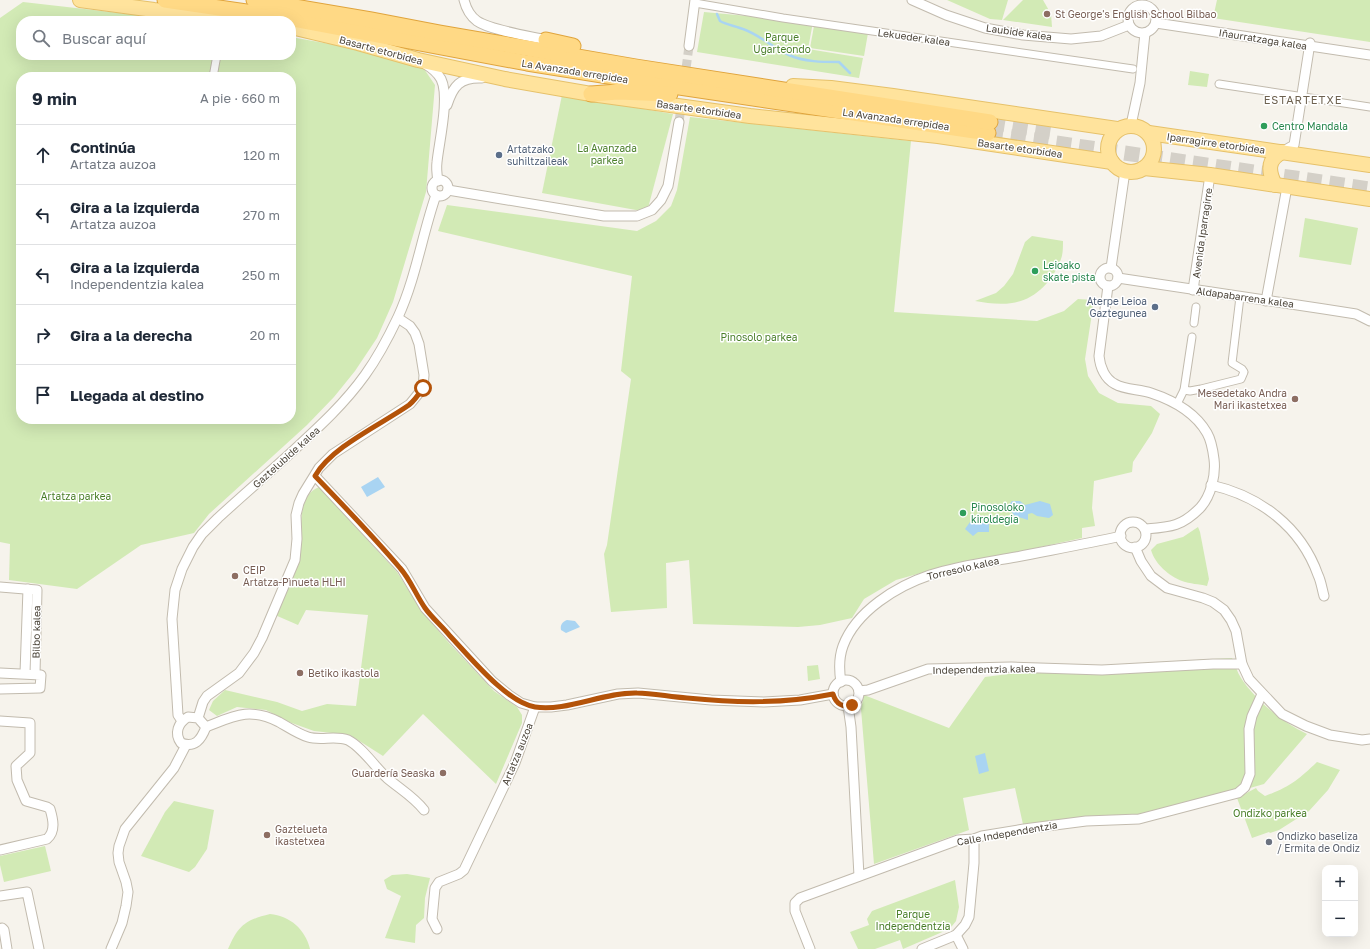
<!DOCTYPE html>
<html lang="es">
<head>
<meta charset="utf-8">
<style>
	:root { --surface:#fff; --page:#f2f2f3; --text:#1f2937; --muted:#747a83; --line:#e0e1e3 }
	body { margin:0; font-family:"Golos Text",sans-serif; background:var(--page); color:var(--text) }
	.controls { position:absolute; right:12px; bottom:12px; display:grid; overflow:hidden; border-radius:8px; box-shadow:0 4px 16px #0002 }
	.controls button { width:36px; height:36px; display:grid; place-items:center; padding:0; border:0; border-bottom:1px solid var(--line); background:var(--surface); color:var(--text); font:20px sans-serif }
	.stop { position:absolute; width:12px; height:12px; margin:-9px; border:3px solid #b45309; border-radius:50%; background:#fff }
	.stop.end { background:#b45309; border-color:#fff; box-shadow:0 1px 4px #0008 }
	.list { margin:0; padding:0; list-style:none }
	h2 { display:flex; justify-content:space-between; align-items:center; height:52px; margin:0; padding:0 16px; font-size:17px }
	h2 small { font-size:13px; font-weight:400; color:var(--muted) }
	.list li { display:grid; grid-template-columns:26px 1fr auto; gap:12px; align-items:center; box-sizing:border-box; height:60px; padding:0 16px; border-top:1px solid var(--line) }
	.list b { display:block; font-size:15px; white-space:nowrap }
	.list p { margin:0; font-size:13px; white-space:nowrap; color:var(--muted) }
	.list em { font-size:13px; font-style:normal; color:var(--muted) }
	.icon { flex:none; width:22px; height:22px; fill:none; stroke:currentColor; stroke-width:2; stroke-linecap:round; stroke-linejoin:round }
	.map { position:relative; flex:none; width:1370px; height:949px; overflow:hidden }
	.search { position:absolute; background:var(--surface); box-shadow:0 4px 16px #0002; left:16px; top:16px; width:280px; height:44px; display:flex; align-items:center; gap:10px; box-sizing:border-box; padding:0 14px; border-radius:16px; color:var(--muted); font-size:15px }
	.panel { position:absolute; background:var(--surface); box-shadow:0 4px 16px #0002; left:16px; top:72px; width:280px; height:352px; border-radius:16px }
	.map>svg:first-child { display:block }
</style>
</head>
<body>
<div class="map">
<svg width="1370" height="949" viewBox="0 0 1370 949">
	<rect width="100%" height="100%" fill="#f6f3ec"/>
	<g fill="#d2eab5" fill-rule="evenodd">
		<path d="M947 0H1008L1002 20 990 19Z"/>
		<path d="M1023 0H1043L1051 14 1052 27 1003 20Z"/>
		<path d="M1217 0H1370V42L1213 18Z"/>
		<path d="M23 2 190 21H21V55H291V37L418 60 435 85 426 192 393 302 377 338 355 371 334 397 307 425 209 514 194 533 141 545 77 589 9 580 10 544 0 542V18ZM21 77H291V419H21Z"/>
		<path d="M704 12 813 22 808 49 863 58 859 78 697 52Z"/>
		<path d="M814 26 868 33 864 56 810 48Z"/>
		<path d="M1190 71 1209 74 1207 87 1188 85Z"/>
		<path d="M562 95 673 114 647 212 542 193Z"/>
		<path d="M690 117 911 141 894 312 1037 321 1064 311 1078 299 1094 300 1085 359 1088 376 1099 393 1118 403 1151 406 1160 414 1152 433 1133 462 1132 472 1094 481 1092 508 1095 526 1082 528V538L928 571 896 580 864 599 852 618 820 625 798 627 693 624 689 560 666 563 667 608 611 612 604 554 607 545 631 379 621 371 632 276 438 231 447 205 637 231 656 221 671 206 677 190Z"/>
		<path d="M1305 218 1358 228 1351 265 1299 257Z"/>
		<path d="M1032 236 1063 241C1063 247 1063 254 1061 259 1053 281 1035 300 1012 303 999 305 987 303 975 301L996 293 1004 286 1013 274 1025 242Z"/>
		<path d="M319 487 397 572 423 613 449 643 494 691 517 707 522 715V723L496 784 423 714 383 756 350 735 314 731 289 722 266 710 237 707 217 716 209 710 213 701 225 690 277 702 302 711 327 704 356 706 368 615 306 610 298 625 275 615 301 528C301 513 303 493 319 487Z"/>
		<path d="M1198 527 1200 532 1209 579 1207 586C1199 584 1190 584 1182 581 1169 576 1155 564 1151 550L1157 544 1183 537Z"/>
		<path d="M1232 658C1235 664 1237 672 1241 678 1257 702 1281 721 1307 734L1264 784 1180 808 1139 819 1024 829 1015 788 963 798 969 830 874 864 861 709 864 695 949 728 985 677 1053 668Z"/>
		<path d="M818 665 820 679 808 681 807 666Z"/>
		<path d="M1317 762 1340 770 1328 790 1309 811 1279 830 1270 833 1269 832 1252 838 1237 798 1256 788 1258 791 1265 796C1290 787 1299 779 1317 762Z"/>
		<path d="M174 801 214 810 207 849 195 867 189 872 141 856 165 812Z"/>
		<path d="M45 846 51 871 4 882 0 865V856Z"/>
		<path d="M407 874 430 878 425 898 424 918 416 925 415 943 385 938 401 896 387 889 384 880 392 875Z"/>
		<path d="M955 880 959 907 956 921 952 926 947 930 903 949 900 940 875 949H858L850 932 869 925 867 919 872 911Z"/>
		<path d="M270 914C290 916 305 929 310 949H228C238 926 245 920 270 914Z"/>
	</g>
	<g fill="#a9d4f2">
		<path d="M378 477 385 487 367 497 361 487Z"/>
		<path d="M1012 501H1020L1025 505 1040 501 1050 504 1053 515 1049 518 1037 516 1032 513 1028 514V520L1015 516 1007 507Z"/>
		<path d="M970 522 989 523V532H978L973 536 965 529Z"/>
		<path d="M567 620 575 621 580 627 566 633 561 630C560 625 562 622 567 620Z"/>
		<path d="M985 753 989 771 979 774 975 756Z"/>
	</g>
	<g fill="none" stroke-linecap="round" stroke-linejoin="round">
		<path stroke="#a9d4f2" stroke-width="2.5" d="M717 14 720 21C727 25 736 26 743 29 760 35 773 48 789 55 804 62 823 62 839 62L850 73"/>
		<path stroke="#d4d0c8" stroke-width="9" stroke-dasharray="9 4.5" stroke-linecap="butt" d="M679 122 689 46"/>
		<g stroke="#d4d0c8" stroke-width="15" stroke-dasharray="15 8" stroke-linecap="butt">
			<path d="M990 122 1058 133"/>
			<path d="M988 133 1370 189"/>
		</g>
		<g stroke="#c2bbae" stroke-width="9">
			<g id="pedestrian">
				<path d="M695 3 783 18 1133 69"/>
				<path d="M213 77 217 55"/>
				<path d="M1219 84 1370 107"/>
				<path d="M1194 323 1196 307"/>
				<path d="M1184 390 1190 391 1201 389 1241 379 1244 372 1242 369 1232 363 1240 297"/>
				<path d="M1177 404 1184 390 1192 337"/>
			</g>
		</g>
		<g stroke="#c2bbae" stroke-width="11">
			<g id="minor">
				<path d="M464 0C466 8 470 16 477 21 490 30 529 36 546 40"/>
				<path d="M912 0 946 15 985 28 1023 35 1071 39 1101 36 1129 25"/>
				<circle cx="1142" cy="19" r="14"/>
				<path d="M1156 23 1370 55"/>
				<path d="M689 46 695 0"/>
				<path d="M425 64C432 68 437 72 441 79 450 97 439 142 437 162 436 169 437 175 438 181"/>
				<path d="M447 105C453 86 460 77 482 78"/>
				<path d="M1131 125 1140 83 1145 33"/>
				<path d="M1282 152 1294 145 1310 43"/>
				<circle cx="440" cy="188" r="8"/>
				<path d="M448 190 604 216H637L652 210 661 200 668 186 679 122"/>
				<circle cx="1109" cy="277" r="9"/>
				<path d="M1111 268 1125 171"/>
				<path d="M1118 278 1324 309 1356 314 1370 321"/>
				<path d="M1108 286 1099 356C1100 367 1105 379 1115 384 1125 390 1139 389 1151 393 1172 400 1195 412 1207 433 1211 440 1213 451 1214 459 1216 475 1211 496 1200 508 1181 527 1170 527 1145 529"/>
				<path d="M1193 290 1210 175"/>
				<path d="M1266 301 1287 187"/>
				<path d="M315 476 402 569 425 608 492 681 509 695 521 703 535 707H551L567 705 618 694 638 693 711 700 764 702 800 700 833 694"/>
				<path d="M1211 485C1260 496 1301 527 1318 575 1321 581 1322 589 1324 596"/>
				<circle cx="1133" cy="535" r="13"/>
				<path d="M1135 547 1141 561 1151 576 1167 588 1203 598 1213 602 1224 610 1231 620 1236 631 1242 664 1249 679 1282 714 1306 726 1330 735 1362 740 1370 739"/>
				<path d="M0 587 37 590 35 674"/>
				<path d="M0 673 41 675 40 688 0 689"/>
				<path d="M25 673 28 589"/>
				<circle cx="846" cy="693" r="13"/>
				<path d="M841 682C839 670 839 657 843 646 856 611 897 586 930 575 958 566 988 562 1016 557 1051 550 1086 544 1121 536"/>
				<path d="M859 691 868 690 928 669 1011 667 1102 670 1213 664H1242"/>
				<path d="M848 706 851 727 859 876"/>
				<path d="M188 717 198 718 206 727C201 740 195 748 181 743 174 733 178 723 188 717Z"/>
				<path d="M198 718 203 702 207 696 239 673 254 653 262 638 295 560 297 539 296 515 299 503 303 494 319 468 333 454 410 404 423 388 424 375 419 344 415 333 410 326 398 318"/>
				<path d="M0 721 30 723V753L16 766 17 780 26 801 47 807 50 809C53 819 56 831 47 839L0 850"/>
				<path d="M182 721 178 715 172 619 175 590 182 569 193 547 202 534 218 518C243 495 269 473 295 449 320 426 345 403 365 375 378 357 389 336 398 317 416 278 422 235 436 195"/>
				<path d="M206 727C234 716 249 707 279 722 288 727 298 734 308 737 321 741 335 735 348 740 362 747 375 767 387 778 400 789 414 797 424 810"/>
				<path d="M0 896 27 892 39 949"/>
				<path d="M0 929 2 928 4 930 7 949"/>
				<path d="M437 929 432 919 435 888 439 882 459 874 464 870 515 763 535 707"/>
				<path d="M956 935 963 949"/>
				<path d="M111 949 122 923 126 906 128 892 126 882 119 862 118 853 119 846 125 829 174 768 186 745"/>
				<path d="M810 949 795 911V903L800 898 958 840 974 839 982 836 1024 829 1086 821 1139 819 1238 793 1245 787 1250 774 1249 729 1252 716 1262 694"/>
				<path d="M922 949 956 935 965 925 969 917 974 863V839"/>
			</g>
		</g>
		<g stroke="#e6c16a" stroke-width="16">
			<g id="primary">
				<path d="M80 0 154 10 254 21"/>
				<path d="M291 27 358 43 418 60 505 79 591 94 750 116 938 136 1112 162"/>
				<path d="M793 86 831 88 893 96 1117 129"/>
				<circle cx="1131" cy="149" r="23"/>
				<path d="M1149 133 1370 165"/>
				<path d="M1144 168 1210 175 1370 199"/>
				<path d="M1275 185C1268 171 1267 160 1282 152"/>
			</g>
		</g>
		<g stroke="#e0a43c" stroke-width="17">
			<g id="trunk">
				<path d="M165 0 287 18 527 63 646 82 988 133"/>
				<path d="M254 0 371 20 440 33 636 67 990 122"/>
				<path d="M546 40 573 46"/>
				<path d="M591 94 618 92 670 94"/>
			</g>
		</g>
		<use href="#pedestrian" stroke="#fff" stroke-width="7"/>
		<use href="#minor" stroke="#fff" stroke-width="9"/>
		<use href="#primary" stroke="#ffe39c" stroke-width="14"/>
		<use href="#trunk" stroke="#ffd985" stroke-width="15"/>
	</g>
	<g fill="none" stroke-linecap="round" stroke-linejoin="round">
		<path stroke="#b45309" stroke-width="5" d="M423 388C419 394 414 401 409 405 382 424 331 447 315 476 344 506 373 536 400 568 410 579 416 595 425 608 432 618 442 626 450 636 470 657 506 702 535 707 566 712 604 692 637 693 653 693 670 697 687 698 737 703 783 704 833 694 836 704 843 708 852 705"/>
	</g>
	<g fill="#8d6e63" stroke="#fff" stroke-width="1.5">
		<circle cx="1047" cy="14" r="4"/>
		<circle cx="1295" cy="399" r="4"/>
		<circle cx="235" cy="576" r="4"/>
		<circle cx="300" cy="673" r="4"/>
		<circle cx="443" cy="773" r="4"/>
		<circle cx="267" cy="835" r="4"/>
	</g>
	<g fill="#2e9e5b" stroke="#fff" stroke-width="1.5">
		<circle cx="1264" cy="126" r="4"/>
		<circle cx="1035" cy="271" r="4"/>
		<circle cx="963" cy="513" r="4"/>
	</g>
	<g fill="#5c6f8a" stroke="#fff" stroke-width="1.5">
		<circle cx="499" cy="155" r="4"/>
		<circle cx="1155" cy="307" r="4"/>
	</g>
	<circle fill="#6b7280" stroke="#fff" stroke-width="1.5" cx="1269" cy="842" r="4"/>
	<g text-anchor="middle" stroke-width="3" stroke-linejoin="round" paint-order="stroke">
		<g font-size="10" fill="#785e54" stroke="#fff" text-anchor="start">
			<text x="1055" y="18">St George's English School Bilbao</text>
			<text x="1287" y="397" text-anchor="end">Mesedetako Andra<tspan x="1287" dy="12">Mari ikastetxea</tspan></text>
			<text x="243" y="574">CEIP<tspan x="243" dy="12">Artatza-Pìnueta HLHI</tspan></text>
			<text x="308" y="677">Betiko ikastola</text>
			<text x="435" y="777" text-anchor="end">Guardería Seaska</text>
			<text x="275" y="833">Gaztelueta<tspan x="275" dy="12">ikastetxea</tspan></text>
		</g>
		<g font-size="10" fill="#4b4439" stroke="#fff">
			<text transform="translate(1019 32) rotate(8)" y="4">Laubide kalea</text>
			<text transform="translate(914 37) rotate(8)" y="4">Lekueder kalea</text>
			<text transform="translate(1263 39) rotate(9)" y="4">Iñaurratzaga kalea</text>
			<text transform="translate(381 50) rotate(15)" y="4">Basarte etorbidea</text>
			<text transform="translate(575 71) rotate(9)" y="4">La Avanzada errepidea</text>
			<text transform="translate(699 109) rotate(8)" y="4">Basarte etorbidea</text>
			<text transform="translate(896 119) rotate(8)" y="4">La Avanzada errepidea</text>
			<text transform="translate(1216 143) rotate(8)" y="4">Iparragirre etorbidea</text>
			<text transform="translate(1020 148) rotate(8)" y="4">Basarte etorbidea</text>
			<text transform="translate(1202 233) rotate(-82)" y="4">Avenida Iparragirre</text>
			<text transform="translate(1245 297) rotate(8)" y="4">Aldapabarrena kalea</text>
			<text transform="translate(286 457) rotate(-42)" y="4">Gaztelubide kalea</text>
			<text transform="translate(963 568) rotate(-13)" y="4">Torresolo kalea</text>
			<text transform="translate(36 632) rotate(-89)" y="4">Bilbo kalea</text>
			<text transform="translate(984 669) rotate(-1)" y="4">Independentzia kalea</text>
			<text transform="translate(517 754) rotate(-68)" y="4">Artatza auzoa</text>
			<text transform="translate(1007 833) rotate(-10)" y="4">Calle Independentzia</text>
		</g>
		<g font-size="10" fill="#4a7f2a" stroke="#fff">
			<text x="782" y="41">Parque<tspan x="782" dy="12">Ugarteondo</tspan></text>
			<text x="607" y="152">La Avanzada<tspan x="607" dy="12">parkea</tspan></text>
			<text x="759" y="341">Pinosolo parkea</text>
			<text x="76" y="500">Artatza parkea</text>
			<text x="1270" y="817">Ondizko parkea</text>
			<text x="913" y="918">Parque<tspan x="913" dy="12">Independentzia</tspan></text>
		</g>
		<g font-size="10" fill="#27864d" stroke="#fff" text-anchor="start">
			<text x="1272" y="130">Centro Mandala</text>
			<text x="1043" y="269">Leioako<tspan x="1043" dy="12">skate pista</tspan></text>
			<text x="971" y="511">Pinosoloko<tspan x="971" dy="12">kiroldegia</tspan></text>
		</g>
		<g font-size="10" fill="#4e5e75" stroke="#fff" text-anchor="start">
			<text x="507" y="153">Artatzako<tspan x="507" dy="12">suhiltzaileak</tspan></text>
			<text x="1147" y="305" text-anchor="end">Aterpe Leioa<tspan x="1147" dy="12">Gaztegunea</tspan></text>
		</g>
		<g font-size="10" fill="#5b616d" stroke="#fff" text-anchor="start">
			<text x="1277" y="840">Ondizko baseliza<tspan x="1277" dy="12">/ Ermita de Ondiz</tspan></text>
		</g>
		<g font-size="11" letter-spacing="1" fill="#6e6250" stroke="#fff">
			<text x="1303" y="104">ESTARTETXE</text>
		</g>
	</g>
</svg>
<div class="controls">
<button>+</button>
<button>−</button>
</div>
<div class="stop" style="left:423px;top:388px"></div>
<div class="stop end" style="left:852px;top:705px"></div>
<div class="search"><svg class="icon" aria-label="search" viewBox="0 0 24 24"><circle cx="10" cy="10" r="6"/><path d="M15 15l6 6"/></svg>Buscar aquí</div>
<section class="panel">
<h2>9 min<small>A pie · 660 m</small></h2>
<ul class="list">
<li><svg class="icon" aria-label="ahead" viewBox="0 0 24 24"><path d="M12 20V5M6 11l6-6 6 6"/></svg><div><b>Continúa</b><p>Artatza auzoa</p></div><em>120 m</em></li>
<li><svg class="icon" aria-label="left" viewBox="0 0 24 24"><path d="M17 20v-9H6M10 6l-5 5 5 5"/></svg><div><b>Gira a la izquierda</b><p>Artatza auzoa</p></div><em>270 m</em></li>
<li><svg class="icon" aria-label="left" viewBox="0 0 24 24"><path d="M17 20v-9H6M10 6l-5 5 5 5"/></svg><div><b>Gira a la izquierda</b><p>Independentzia kalea</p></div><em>250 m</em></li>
<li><svg class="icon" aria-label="right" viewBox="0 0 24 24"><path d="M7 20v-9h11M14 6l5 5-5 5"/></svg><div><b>Gira a la derecha</b></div><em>20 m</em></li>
<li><svg class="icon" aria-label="arrive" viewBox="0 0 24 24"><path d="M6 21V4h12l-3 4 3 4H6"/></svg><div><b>Llegada al destino</b></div></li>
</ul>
</section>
</div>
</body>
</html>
